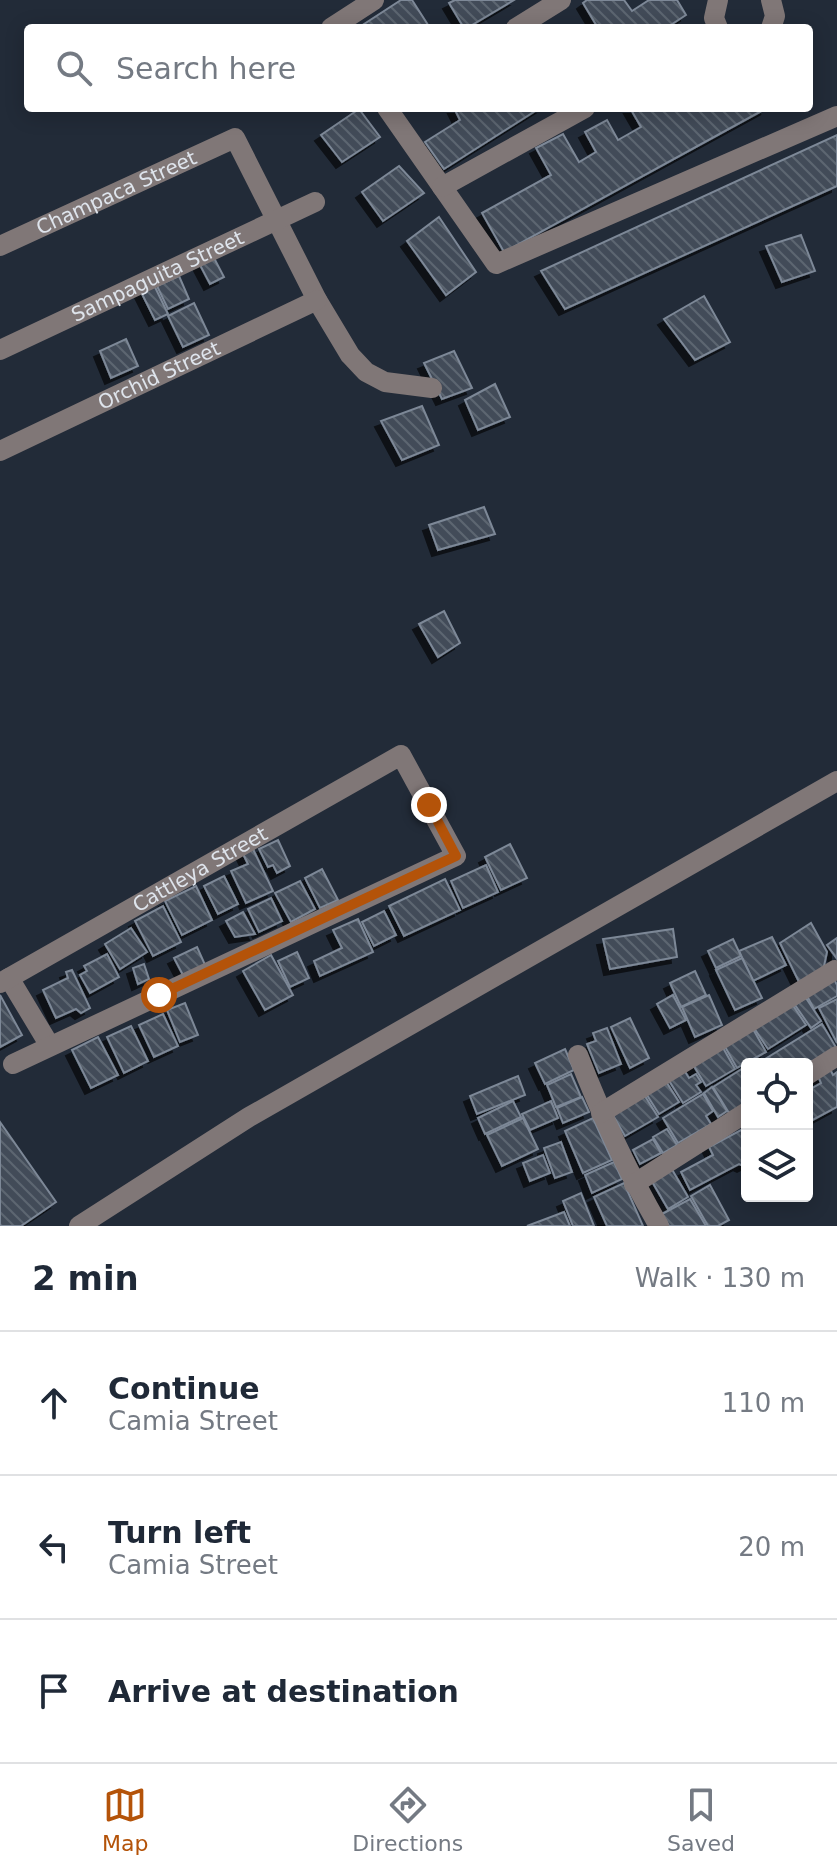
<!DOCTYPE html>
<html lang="en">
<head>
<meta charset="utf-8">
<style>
	:root { --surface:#fff; --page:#f2f2f3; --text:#1f2937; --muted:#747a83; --line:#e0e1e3; --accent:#b45309 }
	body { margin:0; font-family:"DejaVu Sans",sans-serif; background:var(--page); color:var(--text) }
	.controls { position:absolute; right:24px; bottom:24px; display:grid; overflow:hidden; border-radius:8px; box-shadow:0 4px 20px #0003 }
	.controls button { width:72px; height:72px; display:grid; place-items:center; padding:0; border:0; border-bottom:2px solid var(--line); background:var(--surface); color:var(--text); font:40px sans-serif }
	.stop { position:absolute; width:24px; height:24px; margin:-18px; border:6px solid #b45309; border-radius:50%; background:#fff }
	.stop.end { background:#b45309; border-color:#fff; box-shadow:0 2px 8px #0008 }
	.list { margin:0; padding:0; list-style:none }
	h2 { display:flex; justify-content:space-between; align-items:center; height:104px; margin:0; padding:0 32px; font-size:34px }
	h2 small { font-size:26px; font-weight:400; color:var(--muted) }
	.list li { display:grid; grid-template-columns:52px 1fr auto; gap:24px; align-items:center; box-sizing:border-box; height:144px; padding:0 32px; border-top:2px solid var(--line) }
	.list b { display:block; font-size:30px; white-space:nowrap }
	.list p { margin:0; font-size:26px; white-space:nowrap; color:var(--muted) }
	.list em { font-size:26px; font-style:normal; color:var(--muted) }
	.icon { flex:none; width:44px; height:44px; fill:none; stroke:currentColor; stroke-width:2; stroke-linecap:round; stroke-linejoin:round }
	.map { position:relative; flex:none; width:837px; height:1226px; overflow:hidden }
	.search { position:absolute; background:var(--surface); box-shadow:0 4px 20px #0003; left:24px; right:24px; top:24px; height:88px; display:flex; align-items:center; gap:20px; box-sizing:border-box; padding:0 28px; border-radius:8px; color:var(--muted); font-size:30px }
	.sheet { height:536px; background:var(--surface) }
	nav { display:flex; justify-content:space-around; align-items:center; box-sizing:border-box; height:112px; border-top:2px solid var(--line); background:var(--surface); font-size:22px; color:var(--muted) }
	nav a { display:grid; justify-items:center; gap:4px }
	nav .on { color:var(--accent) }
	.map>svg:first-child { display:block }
</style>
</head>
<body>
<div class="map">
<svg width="837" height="1226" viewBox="0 0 837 1226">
	<defs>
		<pattern id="building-back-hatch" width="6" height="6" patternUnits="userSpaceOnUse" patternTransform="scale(2)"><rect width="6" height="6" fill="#424c59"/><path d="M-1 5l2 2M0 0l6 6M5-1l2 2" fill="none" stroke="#5d6671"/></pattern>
		<filter id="shadow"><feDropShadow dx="-6" dy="6" stdDeviation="0" flood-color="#0009"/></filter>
	</defs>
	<rect width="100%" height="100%" fill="#222b38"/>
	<g fill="url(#building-back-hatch)" stroke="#7d8897" stroke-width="2" filter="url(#shadow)">
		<path d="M401 0H412L430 28H358Z"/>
		<path d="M455 0H514L467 28H464L449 3Z"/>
		<path d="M587 0H624L632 11 649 0H677L686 15 666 28H598L583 3Z"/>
		<path d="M454 108H540L444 169 425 142 460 120Z"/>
		<path d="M630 108H767L504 252 482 213 551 175 536 148 563 134 579 162 596 152 585 132 607 120 618 140 641 127Z"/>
		<path d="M359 109 380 137 342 162 321 135Z"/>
		<path d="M837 135V186L565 309 541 271Z"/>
		<path d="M399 166 424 193 383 221 362 192Z"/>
		<path d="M439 217 476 272 446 295 407 241Z"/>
		<path d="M801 235 815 271 782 282 766 246Z"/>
		<path d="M214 258 224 277 210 284 200 265Z"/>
		<path d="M179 276 189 299 168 309 157 286Z"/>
		<path d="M154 285 168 314 155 320 141 292Z"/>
		<path d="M704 296 730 342 695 360 664 319Z"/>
		<path d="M194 303 209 335 183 347 168 316Z"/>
		<path d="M126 339 138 366 111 378 100 351Z"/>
		<path d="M454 351 472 388 442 399 424 363Z"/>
		<path d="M495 384 510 417 478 430 465 400Z"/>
		<path d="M422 406 439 445 402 460 381 421Z"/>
		<path d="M484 507 495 534 438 550 429 525Z"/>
		<path d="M444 611 460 643 438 657 419 624Z"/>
		<path d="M278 840 290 866 277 873 273 865 268 867 259 849Z"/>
		<path d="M510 844 527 878 501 890 485 857Z"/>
		<path d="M253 849 273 891 246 903 231 871 248 864 243 854Z"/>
		<path d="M486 865 498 892 463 908 451 881Z"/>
		<path d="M322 869 338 900 320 908 305 878Z"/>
		<path d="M224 876 238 904 218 914 204 886Z"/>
		<path d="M445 879 460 910 404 936 389 906Z"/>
		<path d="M300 881 315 909 291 922 275 893Z"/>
		<path d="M196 886 212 920 182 935 165 901Z"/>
		<path d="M271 898 282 921 259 932 248 909Z"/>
		<path d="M163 906 181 942 153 956 135 921Z"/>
		<path d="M384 911 396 935 374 946 362 922Z"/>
		<path d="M243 912 255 934 235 937 226 921Z"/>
		<path d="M358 919 373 952 320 976 314 961 342 948 333 930Z"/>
		<path d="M811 923 827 952 823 971 799 982 780 943Z"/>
		<path d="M131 928 147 952 120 969 105 944Z"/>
		<path d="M673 929 677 957 610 969 603 939Z"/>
		<path d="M772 937 786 965 753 981 739 951Z"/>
		<path d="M837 938V959L827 945Z"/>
		<path d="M733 939 741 956 716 968 708 951Z"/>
		<path d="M197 947 206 967 184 977 174 958Z"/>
		<path d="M297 952 309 978 290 987 278 961Z"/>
		<path d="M107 954 119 977 90 993 80 975 87 971 84 966Z"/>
		<path d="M271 955 293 995 265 1010 243 971Z"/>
		<path d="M742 958 762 998 735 1010 716 970Z"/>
		<path d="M144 964 149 979 138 984 133 968Z"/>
		<path d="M72 970 90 1008 81 1013 76 1009 56 1018 43 990 68 978 66 972Z"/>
		<path d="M695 971 706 995 681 1007 670 983Z"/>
		<path d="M834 979 837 985V996L814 1009 806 994Z"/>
		<path d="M0 995 22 1035 0 1047Z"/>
		<path d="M673 995 686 1020 670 1028 657 1004Z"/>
		<path d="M709 995 722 1025 695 1037 682 1007Z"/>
		<path d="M806 998 821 1021 811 1028 795 1005Z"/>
		<path d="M837 999V1043L819 1008Z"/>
		<path d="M790 1001 806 1025 768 1049 752 1025Z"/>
		<path d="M185 1003 198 1035 180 1042 167 1010Z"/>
		<path d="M163 1014 178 1046 154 1057 139 1025Z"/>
		<path d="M630 1018 649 1058 630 1068 611 1027Z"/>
		<path d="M822 1024 837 1049 807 1064H757Z"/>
		<path d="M131 1026 148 1061 124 1073 107 1037Z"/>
		<path d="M607 1028 621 1064 599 1073 587 1044 596 1041 593 1033Z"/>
		<path d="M753 1029 766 1052 737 1068 724 1045Z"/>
		<path d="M98 1037 118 1075 91 1088 72 1050Z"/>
		<path d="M722 1046 735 1069 706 1086 692 1063Z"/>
		<path d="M565 1049 574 1070 545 1084 535 1063Z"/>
		<path d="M745 1067 747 1103 729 1113 713 1087Z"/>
		<path d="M830 1069 833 1075 837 1072V1107L807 1123V1084L812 1088 821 1083 818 1076Z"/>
		<path d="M684 1070 689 1078 696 1074 701 1082 696 1085 701 1092 683 1103 668 1079Z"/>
		<path d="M571 1074 581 1097 556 1107 547 1085Z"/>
		<path d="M518 1076 525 1095 477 1114 470 1096Z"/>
		<path d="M665 1080 679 1102 659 1114 645 1092Z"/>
		<path d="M712 1087 727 1111 718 1117 704 1093Z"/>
		<path d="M643 1093 658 1117 625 1136 611 1112Z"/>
		<path d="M703 1094 713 1111 706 1116 711 1124 678 1143 663 1118Z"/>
		<path d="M582 1097 589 1112 563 1123 557 1108Z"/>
		<path d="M513 1101 521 1117 485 1134 478 1118Z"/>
		<path d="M551 1101 558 1118 530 1130 522 1114Z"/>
		<path d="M523 1118 538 1149 502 1166 487 1135Z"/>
		<path d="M593 1118 612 1160 583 1173 565 1131Z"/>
		<path d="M0 1122 56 1202 21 1226H0Z"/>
		<path d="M667 1129 677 1145 663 1153 653 1137Z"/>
		<path d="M743 1129 747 1134V1164L743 1166 739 1164 690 1190 681 1172 713 1155 709 1147Z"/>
		<path d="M653 1139 661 1153 640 1164 633 1150Z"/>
		<path d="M561 1142 572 1172 555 1178 544 1148Z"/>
		<path d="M543 1155 550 1173 530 1181 523 1163Z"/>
		<path d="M614 1162 622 1179 592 1193 585 1175Z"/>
		<path d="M670 1166 688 1197 668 1209 650 1178Z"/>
		<path d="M624 1183 643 1226H607L594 1197Z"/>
		<path d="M710 1185 729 1220 718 1226H708L691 1196Z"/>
		<path d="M581 1193 594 1226H573L563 1201Z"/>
		<path d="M690 1199 706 1226H669L662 1214Z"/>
		<path d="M564 1212 570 1226H527Z"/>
	</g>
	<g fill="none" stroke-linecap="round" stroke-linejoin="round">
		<g stroke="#807777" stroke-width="20">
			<path d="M718 0 714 18 718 28"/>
			<path d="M331 28 374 0"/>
			<path d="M516 28 561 0"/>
			<path d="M771 28 775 16 771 0"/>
			<path d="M387 108 496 264 837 116"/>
			<path d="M442 187 585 108"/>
			<path id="s1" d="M0 246 235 138 317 300 350 355 366 372 385 382 432 388"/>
			<path id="s2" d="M0 350 315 202"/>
			<path id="s3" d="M0 451 317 300"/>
			<path d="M9 978 50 1046"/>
			<path id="s4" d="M0 983 401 755 456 856 13 1064"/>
			<path d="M578 1055C601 1114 627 1171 659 1226"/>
			<path d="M807 1075 837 1056"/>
			<path d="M601 1113 835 970"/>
			<path d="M634 1184 747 1112"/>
			<path d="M79 1226 249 1117 837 781"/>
		</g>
	</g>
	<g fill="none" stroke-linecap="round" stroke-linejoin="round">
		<path stroke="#b45309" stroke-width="10" d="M159 995 456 856 429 805"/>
	</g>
	<g text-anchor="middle" stroke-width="7" stroke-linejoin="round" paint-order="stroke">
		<g font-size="20" fill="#dee4ec" stroke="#222b38">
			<text dy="7" stroke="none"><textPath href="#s1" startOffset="128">Champaca Street</textPath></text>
			<text dy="7" stroke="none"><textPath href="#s2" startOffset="174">Sampaguita Street</textPath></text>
			<text dy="7" stroke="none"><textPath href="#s3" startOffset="176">Orchid Street</textPath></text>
			<text dy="7" stroke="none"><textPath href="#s4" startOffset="230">Cattleya Street</textPath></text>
		</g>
	</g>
</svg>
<div class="controls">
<button><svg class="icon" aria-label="locate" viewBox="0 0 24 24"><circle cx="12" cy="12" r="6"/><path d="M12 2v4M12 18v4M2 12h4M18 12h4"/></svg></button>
<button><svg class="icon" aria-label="layers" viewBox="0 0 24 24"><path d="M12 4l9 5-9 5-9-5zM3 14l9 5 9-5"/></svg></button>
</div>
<div class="stop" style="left:159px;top:995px"></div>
<div class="stop end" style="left:429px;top:805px"></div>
<div class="search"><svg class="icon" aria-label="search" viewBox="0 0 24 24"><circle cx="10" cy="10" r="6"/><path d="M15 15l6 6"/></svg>Search here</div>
</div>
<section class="sheet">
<h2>2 min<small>Walk · 130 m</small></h2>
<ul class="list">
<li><svg class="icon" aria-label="ahead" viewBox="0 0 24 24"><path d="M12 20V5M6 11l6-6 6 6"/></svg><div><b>Continue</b><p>Camia Street</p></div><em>110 m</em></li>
<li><svg class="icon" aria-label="left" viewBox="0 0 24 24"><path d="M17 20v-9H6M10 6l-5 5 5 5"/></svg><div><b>Turn left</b><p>Camia Street</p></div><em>20 m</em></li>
<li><svg class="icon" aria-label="arrive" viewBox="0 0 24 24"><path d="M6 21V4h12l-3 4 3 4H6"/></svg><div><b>Arrive at destination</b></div></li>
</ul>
</section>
<nav>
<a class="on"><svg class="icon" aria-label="map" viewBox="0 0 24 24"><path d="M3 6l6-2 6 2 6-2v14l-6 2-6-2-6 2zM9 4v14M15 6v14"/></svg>Map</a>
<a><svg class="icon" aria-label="directions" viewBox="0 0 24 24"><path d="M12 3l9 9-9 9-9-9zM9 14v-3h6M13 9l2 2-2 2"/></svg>Directions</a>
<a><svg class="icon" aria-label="saved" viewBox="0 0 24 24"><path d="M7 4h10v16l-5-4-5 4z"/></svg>Saved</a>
</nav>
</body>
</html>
